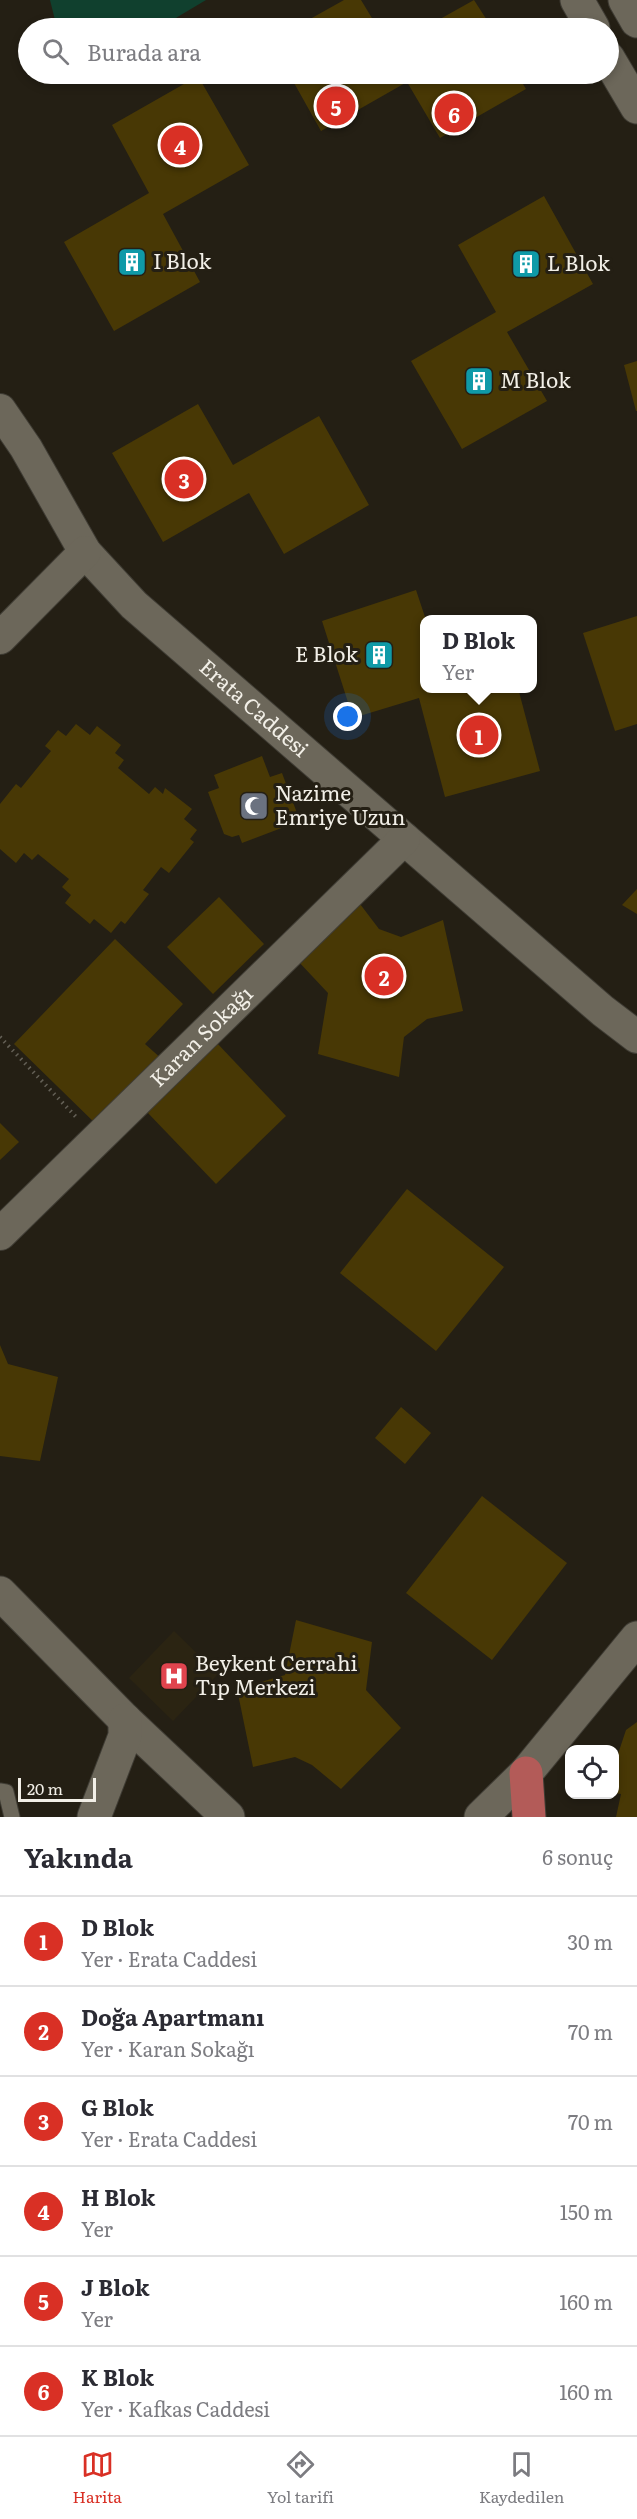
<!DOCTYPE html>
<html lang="tr">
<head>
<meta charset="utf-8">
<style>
	:root { --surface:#fff; --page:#f2f2f3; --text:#2b2b33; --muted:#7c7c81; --line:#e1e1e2; --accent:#d93025 }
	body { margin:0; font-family:Literata,serif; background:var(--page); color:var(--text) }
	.controls { position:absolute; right:18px; bottom:18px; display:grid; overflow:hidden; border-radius:12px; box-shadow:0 3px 9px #0003 }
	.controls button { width:54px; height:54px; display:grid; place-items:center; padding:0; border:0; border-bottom:2px solid var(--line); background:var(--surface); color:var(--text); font:30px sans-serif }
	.scale { position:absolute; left:18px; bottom:15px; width:78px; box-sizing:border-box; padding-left:6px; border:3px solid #f2efe7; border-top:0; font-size:16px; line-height:21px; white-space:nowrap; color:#f2efe7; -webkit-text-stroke:4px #241f14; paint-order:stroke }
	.you { position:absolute; left:348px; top:717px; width:21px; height:21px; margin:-15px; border:4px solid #fff; border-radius:50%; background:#1a73e8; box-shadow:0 0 0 9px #1a73e833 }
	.badge { display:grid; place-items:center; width:39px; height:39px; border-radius:50%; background:var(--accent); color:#fff; font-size:20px; font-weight:700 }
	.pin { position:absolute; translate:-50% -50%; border:3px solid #fff; box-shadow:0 2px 6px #0006 }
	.popup { position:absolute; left:420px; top:615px; width:117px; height:78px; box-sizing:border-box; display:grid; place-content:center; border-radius:12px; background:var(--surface); filter:drop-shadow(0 2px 4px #0005); font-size:20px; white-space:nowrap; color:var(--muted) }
	.popup b { font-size:22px; color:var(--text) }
	.popup::after { content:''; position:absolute; left:50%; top:100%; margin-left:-12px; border:12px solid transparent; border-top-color:var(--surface) }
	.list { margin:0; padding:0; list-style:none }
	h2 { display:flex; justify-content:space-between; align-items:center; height:78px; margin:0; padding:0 24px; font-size:26px }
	h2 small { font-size:20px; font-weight:400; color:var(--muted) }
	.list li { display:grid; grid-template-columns:39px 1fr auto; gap:18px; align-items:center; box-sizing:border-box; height:90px; padding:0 24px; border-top:2px solid var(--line) }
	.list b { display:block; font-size:22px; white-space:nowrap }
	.list p { margin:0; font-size:20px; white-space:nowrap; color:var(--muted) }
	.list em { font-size:20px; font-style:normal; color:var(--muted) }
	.icon { flex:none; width:33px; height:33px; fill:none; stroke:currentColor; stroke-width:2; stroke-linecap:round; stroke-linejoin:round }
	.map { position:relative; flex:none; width:637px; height:1817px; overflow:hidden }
	.search { position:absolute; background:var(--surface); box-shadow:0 3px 9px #0003; left:18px; right:18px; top:18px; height:66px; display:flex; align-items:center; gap:15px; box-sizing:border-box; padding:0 21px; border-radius:33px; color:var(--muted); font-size:22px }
	.sheet { height:618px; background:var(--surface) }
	nav { display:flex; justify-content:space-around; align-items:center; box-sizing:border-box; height:84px; border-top:2px solid var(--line); background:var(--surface); font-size:16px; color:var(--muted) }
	nav a { display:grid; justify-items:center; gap:3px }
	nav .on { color:var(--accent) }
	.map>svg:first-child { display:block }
</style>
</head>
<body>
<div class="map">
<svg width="637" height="1817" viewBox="0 0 637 1817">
	<rect width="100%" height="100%" fill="#241f14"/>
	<path fill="#2b2412" d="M174 1631 218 1674 173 1721 129 1678Z"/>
	<path fill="#10402e" d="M50 0H206L159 28H57Z"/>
	<g fill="#483805">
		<path d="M344 0H361L378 28H294Z"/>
		<path d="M474 0 492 28H424Z"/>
		<path d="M289 74H517L526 89 440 138 407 82 321 131Z"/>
		<path d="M198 76 249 165 163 214 200 282 114 331 64 242 149 193 112 125Z"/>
		<path d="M544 196 593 284 507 332 547 401 462 449 411 361 496 312 458 245Z"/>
		<path d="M637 361V411H636L624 365Z"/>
		<path d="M198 404 233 465 319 416 369 505 284 554 249 493 163 542 112 453Z"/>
		<path d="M416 590 426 620 425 688H518L540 771 445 797 419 698 353 718 322 621Z"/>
		<path d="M637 616V724L615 731 583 633Z"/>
		<path d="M76 724 90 735 97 726 121 745 115 753 124 760 118 768 149 794 155 787 163 794 165 788 192 809 184 819 197 830 190 839 194 842 169 873 161 867 143 890 149 894 125 924 121 921 111 933 94 919 90 924 65 903 71 895 62 887 69 879 38 854 32 860 24 853 16 863 0 849V804L16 784 21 788 51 751 45 746 58 730 66 736Z"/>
		<path d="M262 756 270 777 282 773 300 821 242 843 239 835 232 837 224 834 208 792 219 788 214 775Z"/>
		<path d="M637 889V914L622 905Z"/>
		<path d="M219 897 264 944 213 994 167 947Z"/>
		<path d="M357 900 379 929 401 937 443 920 463 1011 427 1019 404 1037 399 1077 318 1054 328 993 297 960Z"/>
		<path d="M115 939 183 1004 145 1044 163 1060 99 1127 14 1044Z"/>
		<path d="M216 1042 286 1116 216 1184 146 1111Z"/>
		<path d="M0 1123 19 1142 0 1160Z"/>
		<path d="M407 1189 504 1267 436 1351 340 1273Z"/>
		<path d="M0 1345 8 1364 58 1377 40 1461 0 1456Z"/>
		<path d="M401 1407 431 1433 405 1464 375 1438Z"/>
		<path d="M482 1496 567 1563 492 1660 406 1593Z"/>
		<path d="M296 1620 372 1642 366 1690 401 1728 341 1789 312 1765 295 1757 253 1767 237 1689 285 1675Z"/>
		<path d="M637 1722V1817H616L621 1794 614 1793V1766L626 1730Z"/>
	</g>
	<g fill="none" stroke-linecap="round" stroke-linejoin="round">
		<g stroke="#3f3c34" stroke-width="17">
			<path id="lane" d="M0 1791 6 1792 12 1817"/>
		</g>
		<g stroke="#3f3c34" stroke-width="34">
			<g id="street">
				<path id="s1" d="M0 410 26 448 85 552 134 605 603 1011 637 1037"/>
				<path d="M0 638 85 552"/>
				<path id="s2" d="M0 1234 404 839"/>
			</g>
		</g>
		<g stroke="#3f3c34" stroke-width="35">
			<g id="secondary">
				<path d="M577 0 593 28"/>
				<path d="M625 0 637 21"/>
				<path d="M608 58 637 107"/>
				<path d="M0 1593 125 1720 228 1817"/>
				<path d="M94 1817 125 1736V1720"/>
				<path d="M481 1817 526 1773 637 1638"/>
			</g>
		</g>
		<g stroke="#3f3c34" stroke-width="35">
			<path id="primary" d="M526 1773 529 1817"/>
		</g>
		<path stroke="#646056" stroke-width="4" stroke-dasharray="1.5 4.5" stroke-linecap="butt" d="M0 1037 78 1119"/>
		<use href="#lane" stroke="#6c675a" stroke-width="15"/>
		<use href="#street" stroke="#6c675a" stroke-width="32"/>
		<use href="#secondary" stroke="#6c675a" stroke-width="33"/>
		<use href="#primary" stroke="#b35b58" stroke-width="33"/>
	</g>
	<defs>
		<g id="building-square" transform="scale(1.5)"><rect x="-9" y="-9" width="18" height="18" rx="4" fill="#0f9aa8" stroke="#241f14"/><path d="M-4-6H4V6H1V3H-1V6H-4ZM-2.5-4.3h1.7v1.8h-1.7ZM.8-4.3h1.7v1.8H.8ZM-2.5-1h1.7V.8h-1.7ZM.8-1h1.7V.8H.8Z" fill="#fff"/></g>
		<g id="mosque-square" transform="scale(1.5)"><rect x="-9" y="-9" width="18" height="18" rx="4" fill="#6b7280" stroke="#241f14"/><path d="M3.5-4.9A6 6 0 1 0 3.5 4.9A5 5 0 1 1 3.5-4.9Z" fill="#fff"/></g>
		<g id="hospital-square" transform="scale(1.5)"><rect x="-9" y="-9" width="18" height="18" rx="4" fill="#e0444e" stroke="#241f14"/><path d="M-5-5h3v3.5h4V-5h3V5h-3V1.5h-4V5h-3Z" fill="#fff"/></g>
	</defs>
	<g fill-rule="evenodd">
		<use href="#building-square" x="132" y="262"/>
		<use href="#building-square" x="526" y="264"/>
		<use href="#building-square" x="479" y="381"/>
		<use href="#building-square" x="379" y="655"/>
		<use href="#mosque-square" x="254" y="806"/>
		<use href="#hospital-square" x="174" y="1676"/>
	</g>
	<g text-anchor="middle" stroke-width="6" stroke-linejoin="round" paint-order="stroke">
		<g font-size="21" fill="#f2efe7" stroke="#241f14" text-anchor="start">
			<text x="153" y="269">I Blok</text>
			<text x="547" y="271">L Blok</text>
			<text x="500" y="388">M Blok</text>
			<text x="358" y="662" text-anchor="end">E Blok</text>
			<text x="275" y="801">Nazime<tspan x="275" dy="24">Emriye Uzun</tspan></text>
			<text x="195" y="1671">Beykent Cerrahi<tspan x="195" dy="24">Tıp Merkezi</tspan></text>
		</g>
		<g font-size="21" fill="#f2efe7" stroke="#241f14">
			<text dy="7" stroke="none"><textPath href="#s1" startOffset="396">Erata Caddesi</textPath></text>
			<text dy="7" stroke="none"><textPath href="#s2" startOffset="282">Karan Sokağı</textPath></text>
		</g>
	</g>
</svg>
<div class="controls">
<button><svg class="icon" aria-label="locate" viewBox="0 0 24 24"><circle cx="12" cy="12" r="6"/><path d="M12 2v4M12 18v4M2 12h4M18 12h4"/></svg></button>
</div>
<div class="scale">20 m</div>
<div class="you"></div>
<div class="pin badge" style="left:479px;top:735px">1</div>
<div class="popup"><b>D Blok</b>Yer</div>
<div class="pin badge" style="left:384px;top:976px">2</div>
<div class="pin badge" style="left:184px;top:479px">3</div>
<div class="pin badge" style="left:180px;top:145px">4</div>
<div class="pin badge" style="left:336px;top:106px">5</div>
<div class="pin badge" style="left:454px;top:113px">6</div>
<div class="search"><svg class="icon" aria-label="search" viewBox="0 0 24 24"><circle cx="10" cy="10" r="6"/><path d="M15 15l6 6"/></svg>Burada ara</div>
</div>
<section class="sheet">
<h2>Yakında<small>6 sonuç</small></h2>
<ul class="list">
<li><span class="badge">1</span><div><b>D Blok</b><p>Yer · Erata Caddesi</p></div><em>30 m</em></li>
<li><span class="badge">2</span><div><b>Doğa Apartmanı</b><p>Yer · Karan Sokağı</p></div><em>70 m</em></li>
<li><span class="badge">3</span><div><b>G Blok</b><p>Yer · Erata Caddesi</p></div><em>70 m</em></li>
<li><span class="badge">4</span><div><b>H Blok</b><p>Yer</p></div><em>150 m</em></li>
<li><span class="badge">5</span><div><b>J Blok</b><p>Yer</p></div><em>160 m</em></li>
<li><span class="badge">6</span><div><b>K Blok</b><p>Yer · Kafkas Caddesi</p></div><em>160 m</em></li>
</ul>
</section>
<nav>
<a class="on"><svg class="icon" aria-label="map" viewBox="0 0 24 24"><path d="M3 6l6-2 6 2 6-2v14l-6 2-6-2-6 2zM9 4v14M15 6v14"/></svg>Harita</a>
<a><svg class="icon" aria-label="directions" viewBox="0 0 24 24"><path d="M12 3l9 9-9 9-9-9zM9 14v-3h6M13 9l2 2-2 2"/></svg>Yol tarifi</a>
<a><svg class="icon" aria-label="saved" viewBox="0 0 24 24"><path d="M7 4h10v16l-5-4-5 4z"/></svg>Kaydedilen</a>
</nav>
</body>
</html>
